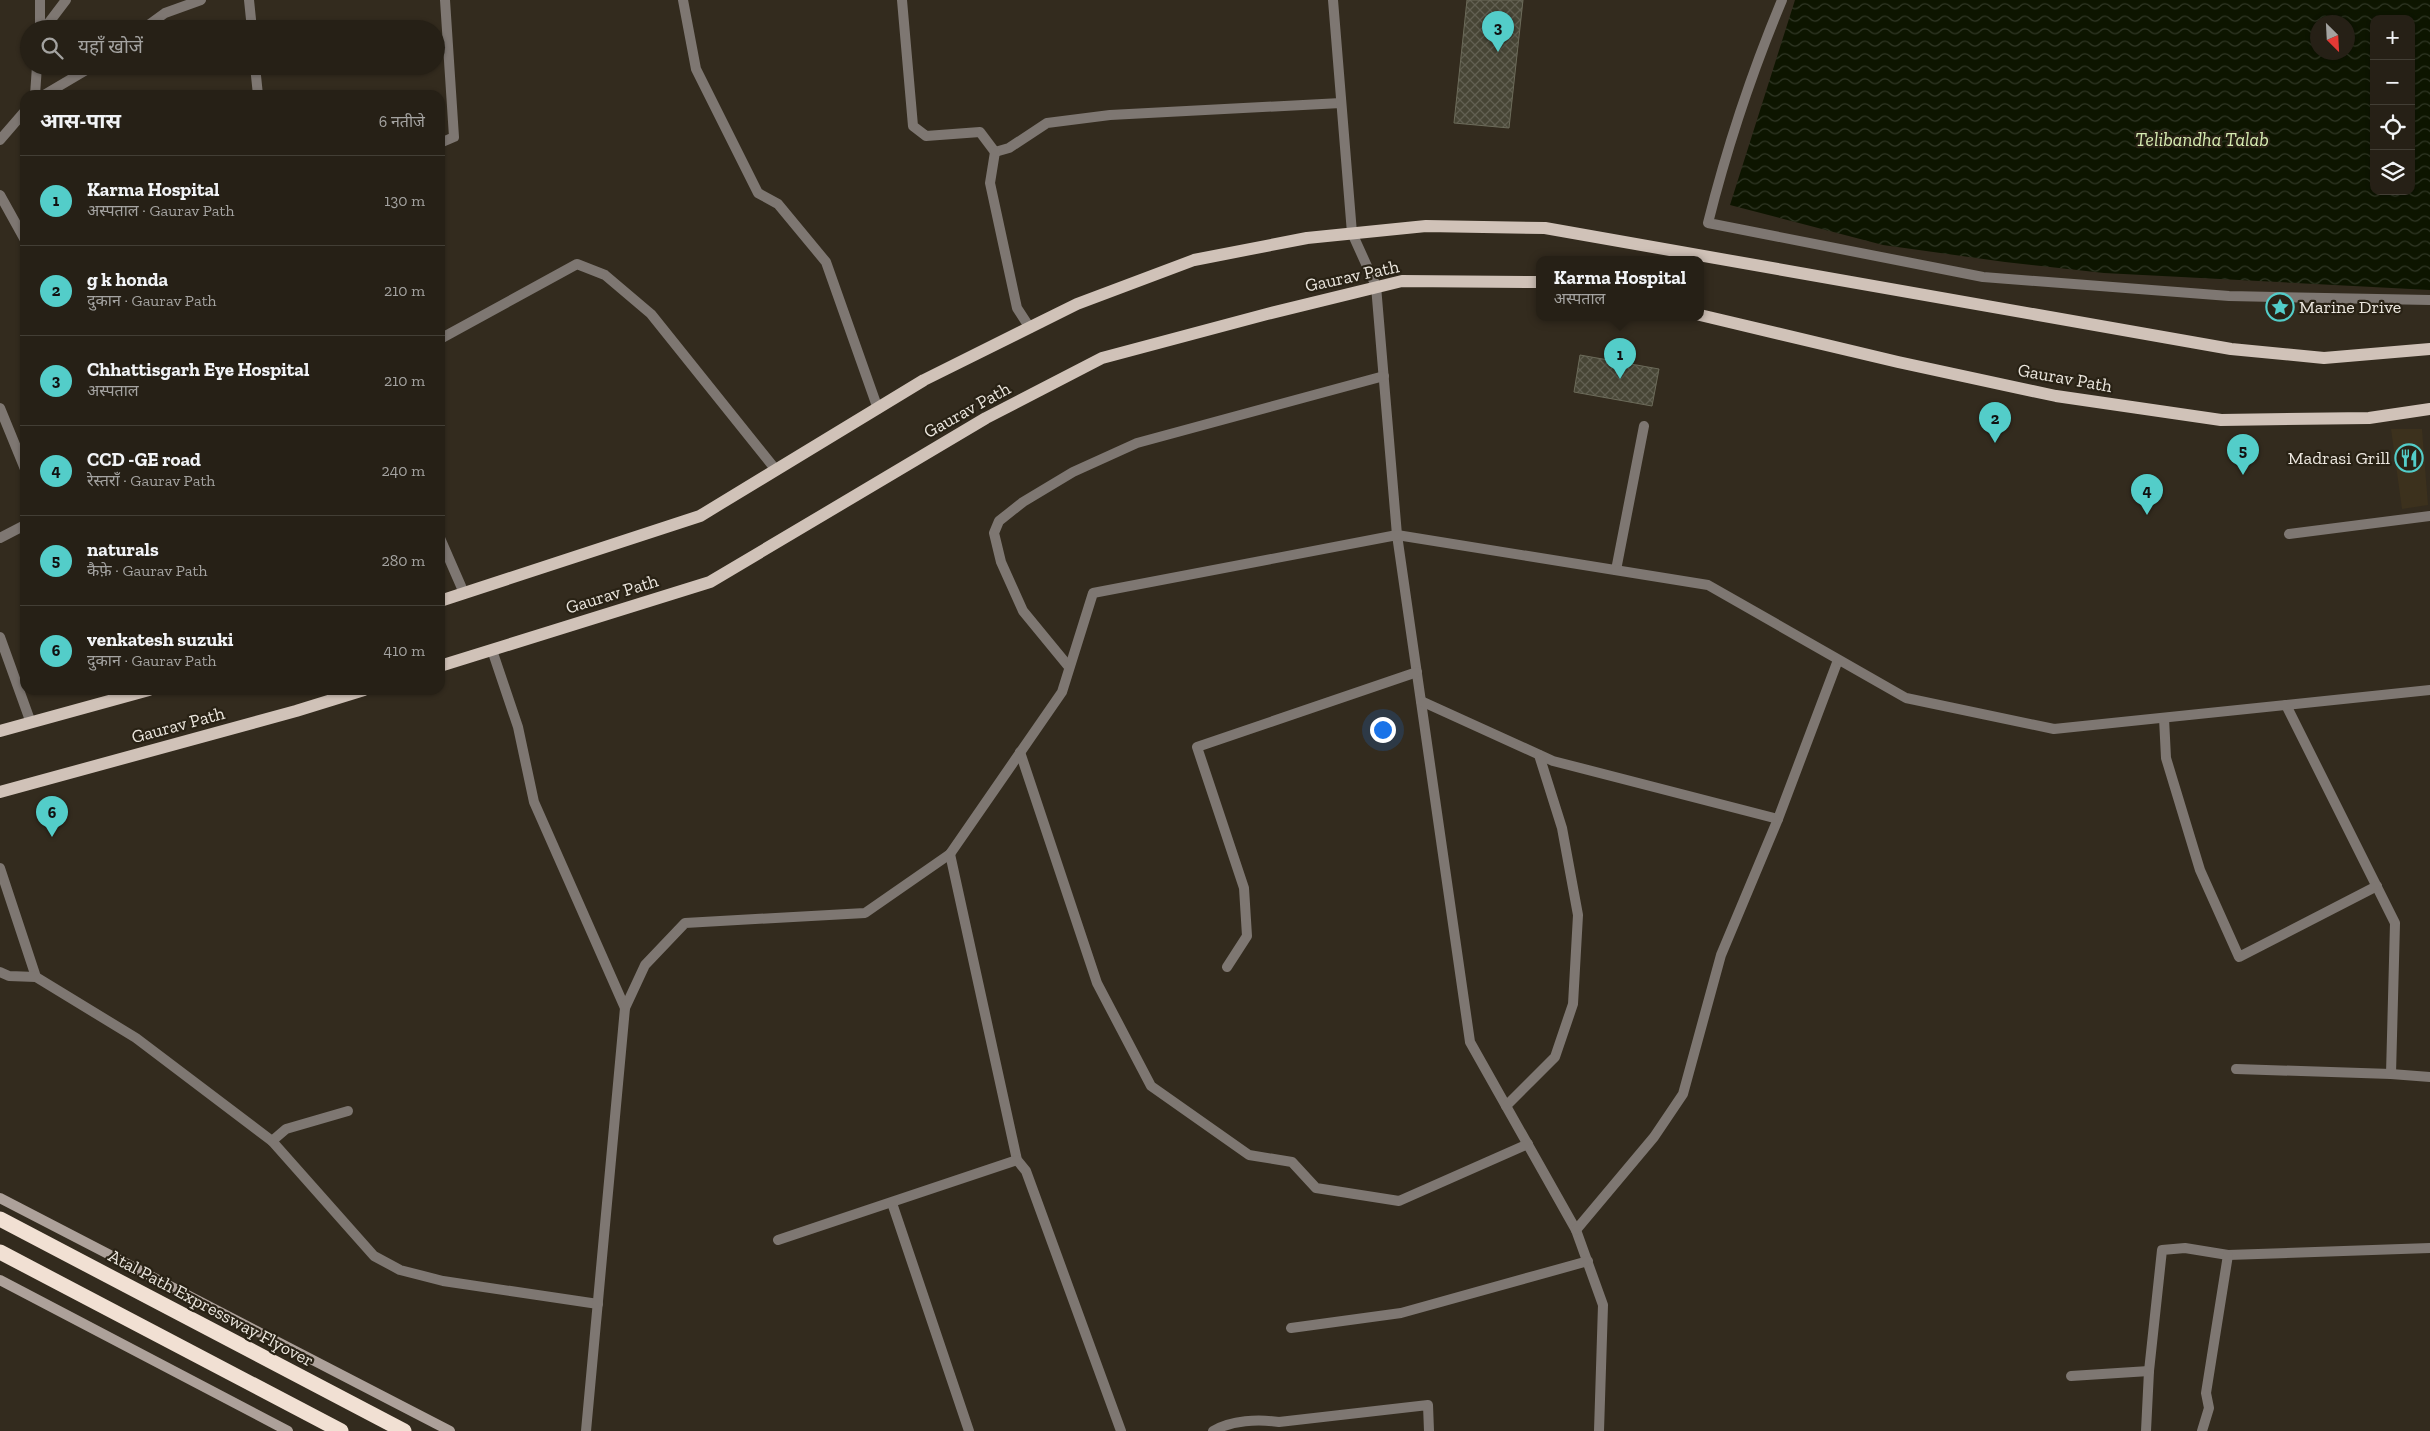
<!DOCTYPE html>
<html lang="hi">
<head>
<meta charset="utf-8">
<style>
	:root { --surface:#262016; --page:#322d23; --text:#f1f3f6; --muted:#a4a3a1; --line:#423e35; --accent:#53cdc9 }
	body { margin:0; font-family:"Zilla Slab","Noto Sans Devanagari",serif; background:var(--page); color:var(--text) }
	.controls { position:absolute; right:15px; top:15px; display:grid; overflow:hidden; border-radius:10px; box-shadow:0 1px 4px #0004 }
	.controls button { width:45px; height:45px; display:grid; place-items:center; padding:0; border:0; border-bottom:1px solid var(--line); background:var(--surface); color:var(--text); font:25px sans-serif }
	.compass { position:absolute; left:2310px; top:15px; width:45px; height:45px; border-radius:50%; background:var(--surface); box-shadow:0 1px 4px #0004; rotate:156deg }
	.you { position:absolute; left:1382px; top:729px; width:18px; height:18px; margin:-12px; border:4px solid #fff; border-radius:50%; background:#1a73e8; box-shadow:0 0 0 8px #1a73e833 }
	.badge { display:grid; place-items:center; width:32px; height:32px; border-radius:50%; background:var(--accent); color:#111; font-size:16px; font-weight:700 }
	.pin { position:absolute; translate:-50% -41px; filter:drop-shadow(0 1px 2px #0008) }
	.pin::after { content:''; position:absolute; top:26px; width:18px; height:15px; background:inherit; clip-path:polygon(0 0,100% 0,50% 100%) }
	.popup { position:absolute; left:1536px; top:256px; width:168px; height:65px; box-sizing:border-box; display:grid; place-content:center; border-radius:10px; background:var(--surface); filter:drop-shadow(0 1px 4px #0005); font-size:16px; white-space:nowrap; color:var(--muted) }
	.popup b { font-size:19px; color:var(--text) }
	.popup::after { content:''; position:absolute; left:50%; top:100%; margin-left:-10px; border:10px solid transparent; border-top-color:var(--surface) }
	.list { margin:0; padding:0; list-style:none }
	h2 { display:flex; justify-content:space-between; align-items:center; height:65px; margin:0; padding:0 20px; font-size:21px }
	h2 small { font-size:16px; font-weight:400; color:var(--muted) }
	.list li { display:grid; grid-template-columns:32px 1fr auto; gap:15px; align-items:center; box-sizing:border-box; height:90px; padding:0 20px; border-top:1px solid var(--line) }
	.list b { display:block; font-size:19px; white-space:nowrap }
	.list p { margin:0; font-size:16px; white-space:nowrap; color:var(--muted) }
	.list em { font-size:16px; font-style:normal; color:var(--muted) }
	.icon { flex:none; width:28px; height:28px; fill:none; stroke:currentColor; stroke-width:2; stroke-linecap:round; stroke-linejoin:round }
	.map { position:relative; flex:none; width:2430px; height:1431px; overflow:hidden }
	.search { position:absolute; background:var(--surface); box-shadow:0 1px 4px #0004; left:20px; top:20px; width:425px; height:55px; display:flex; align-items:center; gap:12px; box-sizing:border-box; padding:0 18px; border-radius:28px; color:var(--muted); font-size:19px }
	.panel { position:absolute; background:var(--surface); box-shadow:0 1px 4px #0004; left:20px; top:90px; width:425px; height:605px; border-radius:15px }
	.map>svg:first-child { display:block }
</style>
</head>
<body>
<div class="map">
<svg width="2430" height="1431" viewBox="0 0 2430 1431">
	<defs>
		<pattern id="water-waves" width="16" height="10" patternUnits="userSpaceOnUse" patternTransform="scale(1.25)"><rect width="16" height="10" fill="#0d1500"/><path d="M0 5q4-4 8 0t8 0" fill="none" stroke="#303725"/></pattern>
		<pattern id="building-cross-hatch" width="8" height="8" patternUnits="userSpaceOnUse" patternTransform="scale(1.25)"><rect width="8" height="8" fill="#474535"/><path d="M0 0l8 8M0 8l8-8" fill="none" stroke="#626052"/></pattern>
	</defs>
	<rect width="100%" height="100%" fill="#332b1e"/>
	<path fill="#3c311d" d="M2391 429H2422L2428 505 2402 509Z"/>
	<path fill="url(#water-waves)" fill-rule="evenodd" d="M1795 0H2430V290L2104 273 2005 262 1883 245 1730 205ZM2374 19H2411V191H2374ZM2318 22H2348V52H2318Z"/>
	<g fill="url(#building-cross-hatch)" stroke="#6c6b5a">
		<path d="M1467 0H1523L1509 128 1454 123Z"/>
		<path d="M1580 355 1659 369 1652 406 1574 392Z"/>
	</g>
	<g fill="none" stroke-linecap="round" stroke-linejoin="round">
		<g stroke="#7e7772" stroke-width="10">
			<path d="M249 0 252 29"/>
			<path d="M683 0 696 69 758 193 778 204 826 262 878 409"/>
			<path d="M902 0 913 126 926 136 980 132 995 152 1009 148 1047 123 1110 115 1341 103"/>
			<path d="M1333 0 1352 233 1376 286 1397 535 1470 1042 1576 1230 1603 1305 1599 1431"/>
			<path d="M1782 0C1752 72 1727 147 1708 223L1983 277 2229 296 2430 300"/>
			<path d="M40 29V0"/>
			<path d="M44 29 66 0"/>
			<path d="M143 29 165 13 201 0"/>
			<path d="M255 66 258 95"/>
			<path d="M35 95 37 66"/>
			<path d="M44 95 93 66"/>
			<path d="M0 140 25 111"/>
			<path d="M440 143 454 137 445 0"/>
			<path d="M995 152 990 183 1017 308 1030 328"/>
			<path d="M0 195 25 240"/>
			<path d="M440 339 577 264 605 275 651 314 776 470"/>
			<path d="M0 408 25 469"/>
			<path d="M2289 534 2430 516"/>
			<path d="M0 538 25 525"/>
			<path d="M440 538 464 593"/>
			<path d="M1616 570 1644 426"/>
			<path d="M0 637 31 723"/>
			<path d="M492 650 518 727 534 802 625 1008"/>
			<path d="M1069 667 1023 611 1001 562 994 533 999 521 1023 502 1073 472 1137 443 1384 376"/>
			<path d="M1421 701 1553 761 1778 819"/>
			<path d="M2286 705 2395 923 2391 1074"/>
			<path d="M2164 718 2166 758 2200 870 2239 957 2377 886"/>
			<path d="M1020 752 1097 983 1151 1086 1249 1155 1292 1162 1316 1188 1399 1201 1528 1144"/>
			<path d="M950 854 1017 1160 1026 1171 1121 1431"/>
			<path d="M0 868 36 977"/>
			<path d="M1227 967 1247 936 1244 888 1197 747 1417 672"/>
			<path d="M0 972 9 976 36 977 136 1038 272 1141 374 1256 400 1270 443 1281 598 1304"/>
			<path d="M2236 1069 2391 1074 2430 1077"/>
			<path d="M1506 1106 1555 1057 1573 1004 1578 915 1562 828 1539 755"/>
			<path d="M272 1141 286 1129 348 1111"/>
			<path d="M892 1203 969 1431"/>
			<path d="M1576 1230 1654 1137 1683 1094 1721 955 1778 819 1838 660"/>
			<path d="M778 1240 1017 1160"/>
			<path d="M1291 1328 1401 1313 1588 1261"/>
			<path d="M2071 1376 2149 1371"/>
			<path d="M586 1431 625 1008 645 965 685 923 865 913 950 854 1062 692 1093 593 1397 535 1708 585 1906 698 2054 729 2430 690"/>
			<path d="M1213 1431C1232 1420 1258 1419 1279 1422L1428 1405 1429 1431"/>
			<path d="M2146 1431 2149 1371 2162 1250 2185 1248 2228 1255 2430 1248"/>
			<path d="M2202 1431 2209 1408 2206 1393 2228 1255"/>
		</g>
		<g stroke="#ada19a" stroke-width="10">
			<path d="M0 1198 450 1431"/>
			<path d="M0 1280 288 1431"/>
		</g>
		<g stroke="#d0c2b8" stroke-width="12">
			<path d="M1700 315 1898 362 2056 396 2221 420 2369 418 2430 409"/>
			<path d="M440 601 700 516 924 380 1077 304 1194 260 1307 238 1426 226 1545 228 2231 349 2324 358 2430 349"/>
			<path d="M440 666 710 582 986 418 1102 358 1267 314 1402 281 1540 282"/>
			<path d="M0 731 149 690"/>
			<path d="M0 792 296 711 364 690"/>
		</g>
		<g stroke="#f1e0d3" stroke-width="15">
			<path d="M0 1219 404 1431"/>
			<path d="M0 1252 341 1431"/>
		</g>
	</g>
	<defs>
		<g id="sight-ring" transform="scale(1.4375)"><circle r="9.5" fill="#292215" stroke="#53cdc9" stroke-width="1.5"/><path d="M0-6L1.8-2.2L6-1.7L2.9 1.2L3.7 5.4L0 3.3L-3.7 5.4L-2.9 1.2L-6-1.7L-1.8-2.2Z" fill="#53cdc9"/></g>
		<g id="restaurant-ring" transform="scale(1.4375)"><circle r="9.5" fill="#292215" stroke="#53cdc9" stroke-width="1.5"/><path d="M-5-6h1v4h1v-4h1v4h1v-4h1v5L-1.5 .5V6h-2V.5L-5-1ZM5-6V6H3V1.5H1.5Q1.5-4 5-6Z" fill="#53cdc9"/></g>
	</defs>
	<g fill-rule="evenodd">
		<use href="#sight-ring" x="2280" y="307"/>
		<use href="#restaurant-ring" x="2409" y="458"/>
	</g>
	<g text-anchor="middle" stroke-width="4.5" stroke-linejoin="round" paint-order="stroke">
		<g font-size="18" fill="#ece7df" stroke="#292215">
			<text transform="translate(1352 276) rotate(-12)" y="6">Gaurav Path</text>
			<text transform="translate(2065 378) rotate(10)" y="6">Gaurav Path</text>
			<text transform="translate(967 410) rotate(-29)" y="6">Gaurav Path</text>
			<text transform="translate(612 594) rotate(-17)" y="6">Gaurav Path</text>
			<text transform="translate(178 725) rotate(-15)" y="6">Gaurav Path</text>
			<text transform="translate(211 1308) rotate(28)" y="6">Atal Path Expressway Flyover</text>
		</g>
		<g font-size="18" fill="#ece7df" stroke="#292215" text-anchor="start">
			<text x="2299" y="313">Marine Drive</text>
			<text x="2390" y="464" text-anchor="end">Madrasi Grill</text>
		</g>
		<g font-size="19" font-style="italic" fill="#d5ebb1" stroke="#292215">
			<text x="2202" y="146">Telibandha Talab</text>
		</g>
	</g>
</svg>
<div class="controls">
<button>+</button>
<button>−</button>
<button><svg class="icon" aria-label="locate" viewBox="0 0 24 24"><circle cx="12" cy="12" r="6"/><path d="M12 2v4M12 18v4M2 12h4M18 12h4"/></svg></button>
<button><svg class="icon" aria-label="layers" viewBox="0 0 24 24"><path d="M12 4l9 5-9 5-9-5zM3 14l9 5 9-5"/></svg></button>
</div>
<svg class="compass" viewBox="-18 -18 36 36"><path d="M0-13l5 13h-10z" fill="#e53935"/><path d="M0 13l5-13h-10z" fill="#a4a3a1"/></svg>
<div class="you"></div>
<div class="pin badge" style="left:1620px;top:379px">1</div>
<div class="popup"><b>Karma Hospital</b>अस्पताल</div>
<div class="pin badge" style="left:1995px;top:443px">2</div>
<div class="pin badge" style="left:1498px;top:52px">3</div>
<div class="pin badge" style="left:2147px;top:515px">4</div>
<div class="pin badge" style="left:2243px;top:475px">5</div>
<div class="pin badge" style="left:52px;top:837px">6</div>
<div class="search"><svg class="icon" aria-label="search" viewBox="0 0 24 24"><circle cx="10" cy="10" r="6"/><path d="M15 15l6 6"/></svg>यहाँ खोजें</div>
<section class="panel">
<h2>आस-पास<small>6 नतीजे</small></h2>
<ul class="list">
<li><span class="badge">1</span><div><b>Karma Hospital</b><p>अस्पताल · Gaurav Path</p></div><em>130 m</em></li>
<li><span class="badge">2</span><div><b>g k honda</b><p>दुकान · Gaurav Path</p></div><em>210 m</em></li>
<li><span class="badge">3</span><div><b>Chhattisgarh Eye Hospital</b><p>अस्पताल</p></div><em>210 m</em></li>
<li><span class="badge">4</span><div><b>CCD -GE road</b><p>रेस्तराँ · Gaurav Path</p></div><em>240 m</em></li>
<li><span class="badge">5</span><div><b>naturals</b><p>कैफ़े · Gaurav Path</p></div><em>280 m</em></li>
<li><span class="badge">6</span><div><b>venkatesh suzuki</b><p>दुकान · Gaurav Path</p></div><em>410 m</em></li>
</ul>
</section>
</div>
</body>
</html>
